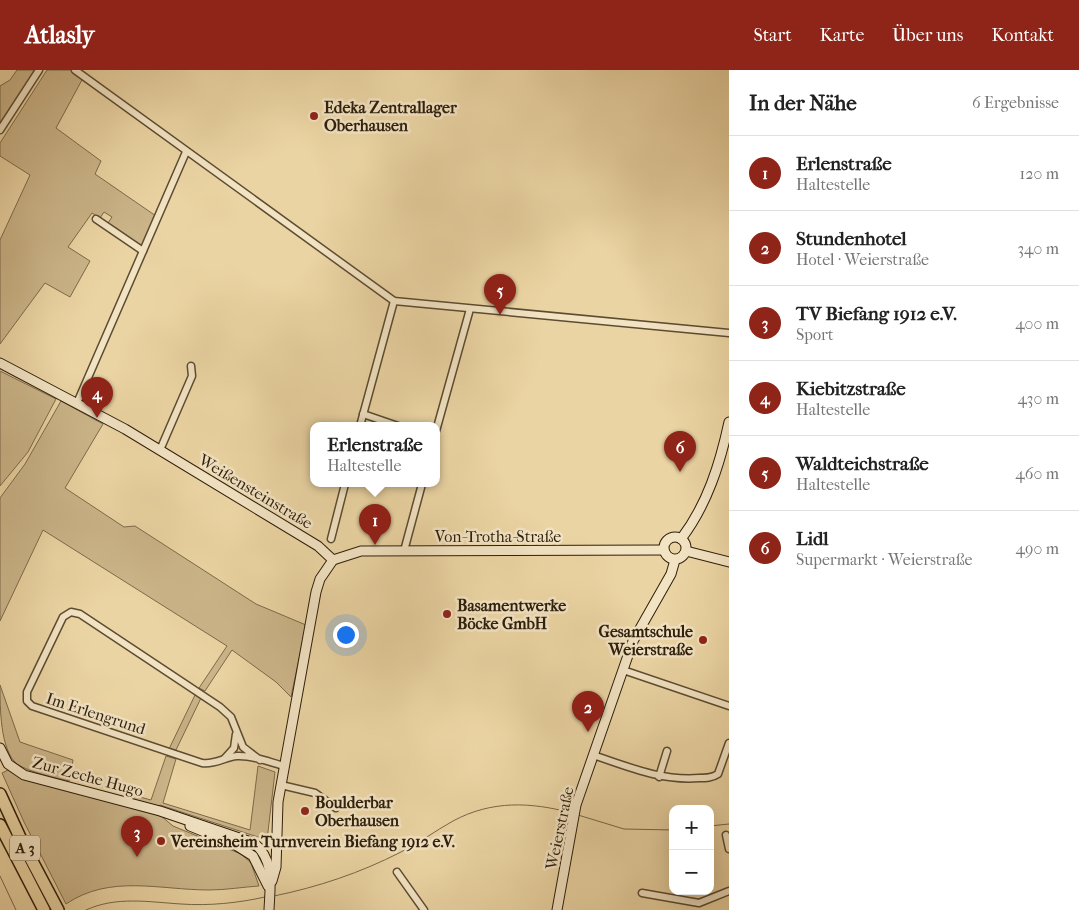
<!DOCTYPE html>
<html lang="de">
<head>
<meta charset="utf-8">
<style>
	:root { --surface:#fff; --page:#f2f2f2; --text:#222; --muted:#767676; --line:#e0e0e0; --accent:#8f2418 }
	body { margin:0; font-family:"IM FELL French Canon",serif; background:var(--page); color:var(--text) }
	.controls { position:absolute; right:15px; bottom:15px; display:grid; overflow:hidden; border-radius:10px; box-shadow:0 5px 20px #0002 }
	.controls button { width:45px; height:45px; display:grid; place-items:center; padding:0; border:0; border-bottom:1px solid var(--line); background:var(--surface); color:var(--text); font:25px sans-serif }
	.you { position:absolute; left:345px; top:564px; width:18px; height:18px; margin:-12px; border:4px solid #fff; border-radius:50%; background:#1a73e8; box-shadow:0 0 0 8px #1a73e833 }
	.badge { display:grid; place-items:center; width:32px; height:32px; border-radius:50%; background:var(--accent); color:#fff; font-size:16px; font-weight:700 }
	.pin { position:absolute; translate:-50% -41px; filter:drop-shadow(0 1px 2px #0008) }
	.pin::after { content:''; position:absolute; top:26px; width:18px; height:15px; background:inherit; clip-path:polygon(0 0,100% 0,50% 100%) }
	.popup { position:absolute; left:310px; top:352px; width:130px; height:65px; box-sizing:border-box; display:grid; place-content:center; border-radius:10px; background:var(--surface); filter:drop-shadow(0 1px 4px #0005); font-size:16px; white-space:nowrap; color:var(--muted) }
	.popup b { font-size:19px; color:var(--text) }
	.popup::after { content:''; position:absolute; left:50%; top:100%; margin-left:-10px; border:10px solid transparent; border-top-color:var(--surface) }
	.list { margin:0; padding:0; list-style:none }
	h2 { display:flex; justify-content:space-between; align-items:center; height:65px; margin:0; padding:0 20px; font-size:21px }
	h2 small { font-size:16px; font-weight:400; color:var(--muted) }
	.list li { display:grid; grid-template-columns:32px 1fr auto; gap:15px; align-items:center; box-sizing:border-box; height:75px; padding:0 20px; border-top:1px solid var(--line) }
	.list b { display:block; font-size:19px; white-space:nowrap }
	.list p { margin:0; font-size:16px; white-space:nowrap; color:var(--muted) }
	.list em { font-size:16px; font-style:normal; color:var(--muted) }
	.map { position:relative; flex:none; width:729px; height:840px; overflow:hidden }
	header { display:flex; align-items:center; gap:30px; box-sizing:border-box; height:70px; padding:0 25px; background:var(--accent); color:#fff }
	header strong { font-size:24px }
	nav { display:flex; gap:28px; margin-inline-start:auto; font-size:18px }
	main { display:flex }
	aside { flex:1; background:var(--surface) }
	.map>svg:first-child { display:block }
</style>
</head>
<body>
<header>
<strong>Atlasly</strong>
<nav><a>Start</a><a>Karte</a><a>Über uns</a><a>Kontakt</a></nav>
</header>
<main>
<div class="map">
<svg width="729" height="840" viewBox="0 0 729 840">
	<rect width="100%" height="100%" fill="#ebd4a3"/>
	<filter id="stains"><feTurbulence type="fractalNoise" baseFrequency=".004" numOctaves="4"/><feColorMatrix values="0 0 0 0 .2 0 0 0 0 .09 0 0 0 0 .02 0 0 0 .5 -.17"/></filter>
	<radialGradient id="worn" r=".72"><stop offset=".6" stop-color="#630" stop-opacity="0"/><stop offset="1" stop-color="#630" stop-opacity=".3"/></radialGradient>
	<g fill="#cbb589" stroke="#7c6a4a">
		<path d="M17 0H36L0 55V16L10 10Z"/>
		<path d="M47 0H71L83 8 56 58 101 91 95 104 156 146 144 175 141 177 108 153 112 147 104 142 100 148 92 143 68 177 90 191 70 227 45 213 0 274V170L30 105 0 86V73Z"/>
		<path d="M0 301 56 329 28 382 0 416Z"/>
		<path d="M61 331 103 354 65 418 124 457 135 456 256 534 306 555 291 627 276 612 232 580 205 621 199 618 227 576 43 460 0 551V428L25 394Z"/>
		<path d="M0 615 20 672 73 690 69 711C53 707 31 703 17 694 0 680 0 637 0 615Z"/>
		<path d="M195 625 201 628 176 680 169 679Z"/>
		<path d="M166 686 176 689 163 733 250 760 258 696 275 702 267 770 160 735 157 737 128 728 129 724 151 730Z"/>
		<path d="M8 700 23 709 91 725 161 746 173 756 241 784 251 793 259 816C243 817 226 820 209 820 160 820 110 804 66 834L24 752 2 703Z"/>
	</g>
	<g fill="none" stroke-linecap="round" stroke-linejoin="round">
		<g stroke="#786647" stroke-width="1">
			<path d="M578 745 624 759 673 760"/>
			<path d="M710 756 729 754"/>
			<path d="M0 806 16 840"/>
			<path d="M274 826C318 817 360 803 401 782 419 773 435 761 453 751 492 730 531 732 572 743"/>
			<path d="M86 840C116 826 149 832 181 834 209 836 238 833 265 827"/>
		</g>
		<g stroke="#5c4c31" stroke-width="9">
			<g id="street">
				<path d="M75 0 394 231 729 263"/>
				<path d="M0 60 39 0"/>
				<path d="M96 149 143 181"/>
				<path d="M77 333 186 82"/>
				<path d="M363 344 398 356"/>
				<path d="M360 356 394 231"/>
				<path d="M436 361 470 239"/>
				<path d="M160 380 192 306 191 296"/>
				<path d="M331 469 345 414"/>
				<path d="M404 481 422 414"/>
				<path d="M623 600 729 636"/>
				<path d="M593 685C629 697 661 711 699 708 706 708 712 708 718 704L729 673"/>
				<path d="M225 688 234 678 236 664"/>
				<path d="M260 690 243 677 231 647 220 637 80 544 71 542 63 547 27 622V631L32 636 202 693C215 695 225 687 237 686 252 685 269 692 284 696"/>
				<path d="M659 707 667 681"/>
				<path d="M281 715 315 723 336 738"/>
				<path d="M726 765 729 779"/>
				<path d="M397 802 424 840"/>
				<path d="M642 823 699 833 729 821"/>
			</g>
		</g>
		<g stroke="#2d1e0b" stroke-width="11">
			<g id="secondary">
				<path d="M0 293 125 359 318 476 333 490"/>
				<circle cx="675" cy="478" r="11"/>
				<path d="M681 469C707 435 720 394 729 352"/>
				<path d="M686 481 729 492"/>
				<path d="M333 490 361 481 664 480"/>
				<path d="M0 678 8 694 24 705 160 741 254 773C275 790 270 816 269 840"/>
				<path d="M190 756 234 774 253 786 268 816"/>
				<path d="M272 811 276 797 278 732 316 522 320 509 333 490"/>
				<path d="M557 840 576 735 633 571 671 504 675 490"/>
			</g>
		</g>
		<g stroke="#2d1e0b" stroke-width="14">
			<g id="highway">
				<path d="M0 724 23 774 58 840"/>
				<path d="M0 755 44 840"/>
			</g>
		</g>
		<use href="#street" stroke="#f2e3c3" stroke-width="6"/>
		<use href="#secondary" stroke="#f2e3c3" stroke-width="9"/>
		<use href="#highway" stroke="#ebd4a3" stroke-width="11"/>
	</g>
	<g fill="#8f2418" stroke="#f2e3c3" stroke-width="2">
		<circle cx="314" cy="46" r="5"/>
		<circle cx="447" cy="544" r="5"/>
		<circle cx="703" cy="570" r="5"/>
		<circle cx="305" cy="741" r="5"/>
		<circle cx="161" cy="771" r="5"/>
	</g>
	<g text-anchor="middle" stroke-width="5" stroke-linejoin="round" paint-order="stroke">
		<rect fill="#f2e3c3" stroke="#685942" stroke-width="1" x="10" y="765.5" width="30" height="25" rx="4"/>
		<g font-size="15" font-weight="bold" fill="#2d1e0b">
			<text x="25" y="783">A 3</text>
		</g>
		<g font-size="16" font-weight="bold" fill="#2d1e0b" stroke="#f2e3c3" text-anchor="start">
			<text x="324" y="43">Edeka Zentrallager<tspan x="324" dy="18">Oberhausen</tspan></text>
			<text x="457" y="541">Basamentwerke<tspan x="457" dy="18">Böcke GmbH</tspan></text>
			<text x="693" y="567" text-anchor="end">Gesamtschule<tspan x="693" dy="18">Weierstraße</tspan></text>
			<text x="315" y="738">Boulderbar<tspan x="315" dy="18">Oberhausen</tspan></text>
			<text x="171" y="777">Vereinsheim Turnverein Biefang 1912 e.V.</text>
		</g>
		<g font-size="16" fill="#2d1e0b" stroke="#f2e3c3">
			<text transform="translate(256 421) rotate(31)" y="6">Weißensteinstraße</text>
			<text x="498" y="472">Von-Trotha-Straße</text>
			<text transform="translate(96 643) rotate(18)" y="6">Im Erlengrund</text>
			<text transform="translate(88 706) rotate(15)" y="6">Zur Zeche Hugo</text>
			<text transform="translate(559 758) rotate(-78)" y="6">Weierstraße</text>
		</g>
	</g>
	<rect width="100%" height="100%" filter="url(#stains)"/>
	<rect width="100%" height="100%" fill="url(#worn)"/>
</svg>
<div class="controls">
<button>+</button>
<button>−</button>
</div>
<div class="you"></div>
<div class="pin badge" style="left:375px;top:475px">1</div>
<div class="popup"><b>Erlenstraße</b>Haltestelle</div>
<div class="pin badge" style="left:588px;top:662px">2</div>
<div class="pin badge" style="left:137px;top:787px">3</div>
<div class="pin badge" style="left:97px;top:348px">4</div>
<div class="pin badge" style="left:500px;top:245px">5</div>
<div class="pin badge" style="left:680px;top:402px">6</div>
</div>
<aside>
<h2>In der Nähe<small>6 Ergebnisse</small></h2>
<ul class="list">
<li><span class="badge">1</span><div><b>Erlenstraße</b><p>Haltestelle</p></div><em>120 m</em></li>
<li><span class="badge">2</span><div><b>Stundenhotel</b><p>Hotel · Weierstraße</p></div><em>340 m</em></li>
<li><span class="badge">3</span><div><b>TV Biefang 1912 e.V.</b><p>Sport</p></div><em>400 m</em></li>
<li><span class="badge">4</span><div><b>Kiebitzstraße</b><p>Haltestelle</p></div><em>430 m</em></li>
<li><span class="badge">5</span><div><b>Waldteichstraße</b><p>Haltestelle</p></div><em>460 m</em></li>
<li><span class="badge">6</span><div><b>Lidl</b><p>Supermarkt · Weierstraße</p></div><em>490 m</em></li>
</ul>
</aside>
</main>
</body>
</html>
